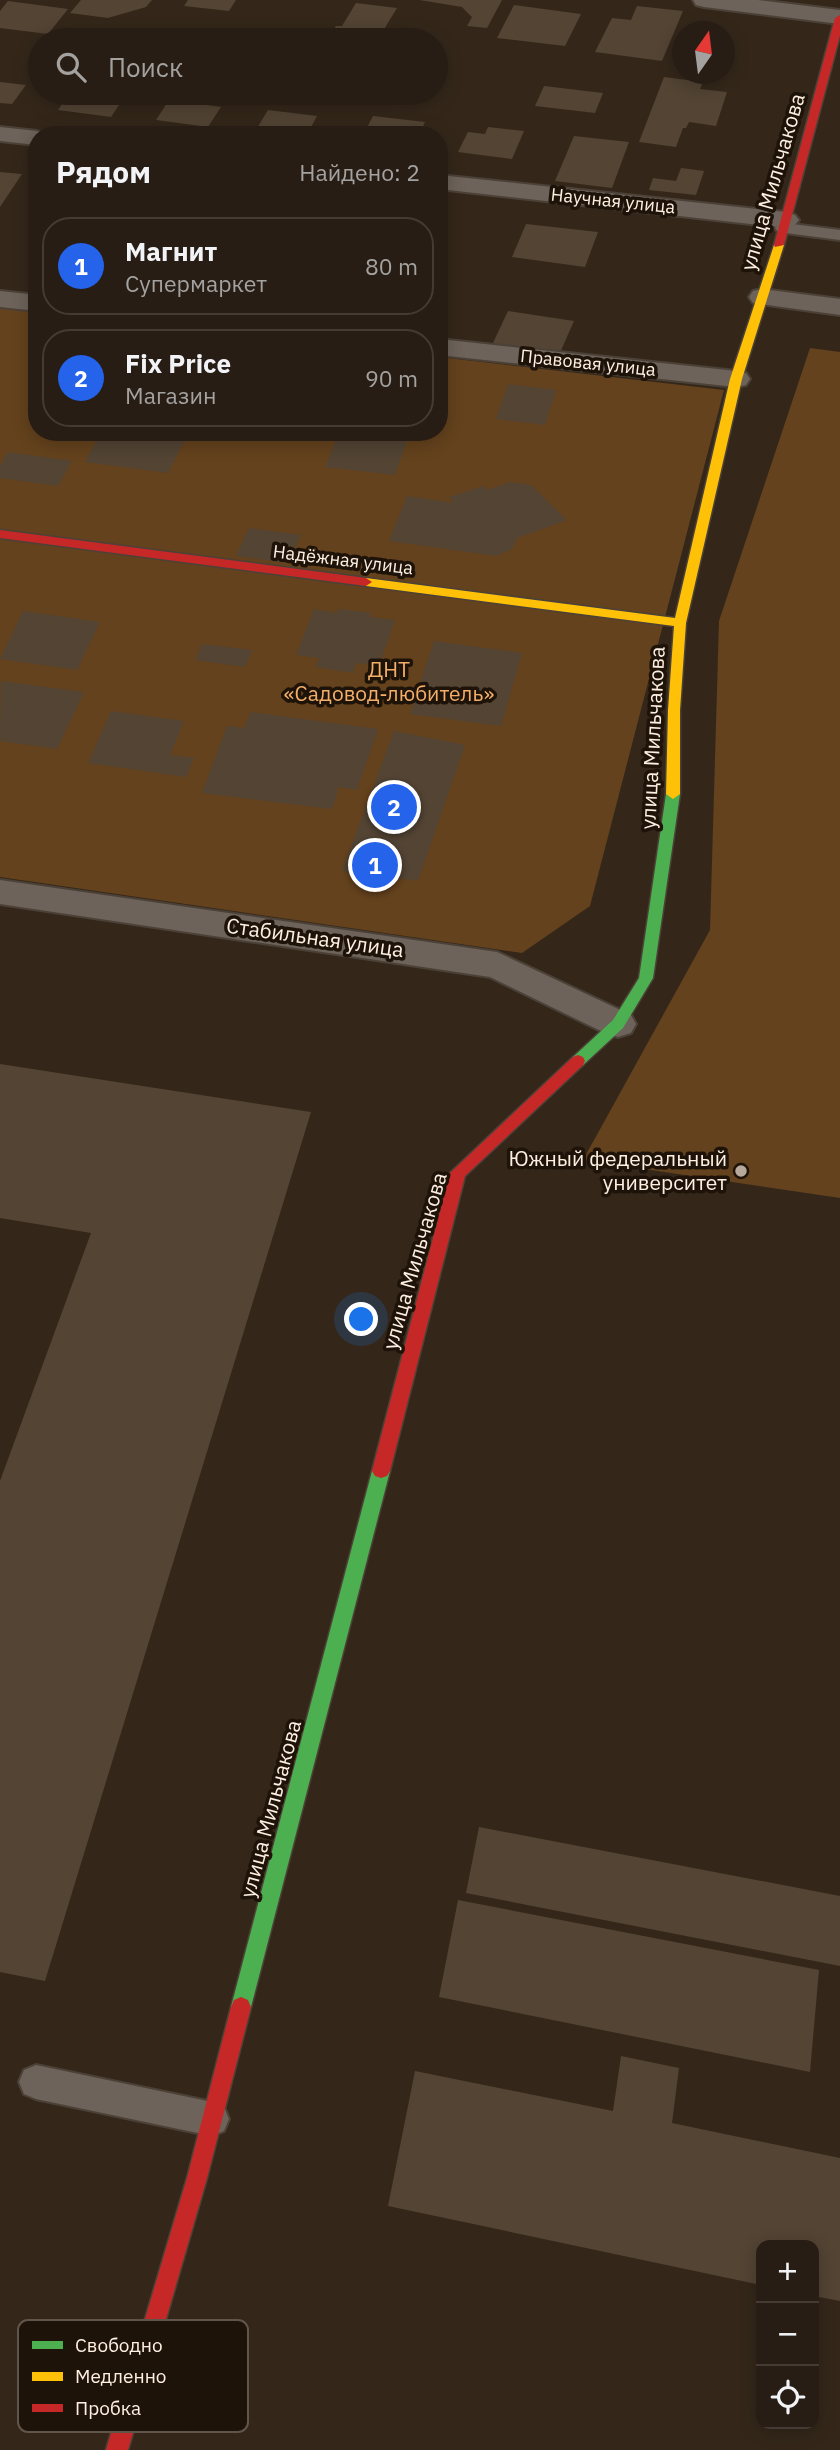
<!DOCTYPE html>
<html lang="ru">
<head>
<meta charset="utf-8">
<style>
	:root { --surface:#271d14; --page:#332a22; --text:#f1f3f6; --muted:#a4a2a0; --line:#433b34; --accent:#2563eb }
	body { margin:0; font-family:"IBM Plex Sans",sans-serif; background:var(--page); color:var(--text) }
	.controls { position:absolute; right:21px; bottom:21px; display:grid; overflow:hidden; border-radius:14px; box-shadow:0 4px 18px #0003 }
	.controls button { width:63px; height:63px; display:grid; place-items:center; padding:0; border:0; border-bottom:2px solid var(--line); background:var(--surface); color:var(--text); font:35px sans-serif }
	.compass { position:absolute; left:672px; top:21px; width:63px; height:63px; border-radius:50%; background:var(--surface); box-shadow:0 4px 18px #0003; rotate:14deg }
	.you { position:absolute; left:362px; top:1320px; width:24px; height:24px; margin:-18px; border:5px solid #fff; border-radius:50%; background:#1a73e8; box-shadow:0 0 0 10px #1a73e833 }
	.badge { display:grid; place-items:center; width:46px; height:46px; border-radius:50%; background:var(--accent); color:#fff; font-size:23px; font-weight:700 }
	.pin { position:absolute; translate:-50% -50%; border:4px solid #fff; box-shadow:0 2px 7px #0006 }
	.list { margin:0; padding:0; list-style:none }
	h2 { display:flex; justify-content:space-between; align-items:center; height:91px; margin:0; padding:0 28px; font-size:30px }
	h2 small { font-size:23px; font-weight:400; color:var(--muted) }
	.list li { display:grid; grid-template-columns:46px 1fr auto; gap:21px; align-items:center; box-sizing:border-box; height:98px; margin:0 14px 14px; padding:0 14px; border:2px solid var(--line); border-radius:28px }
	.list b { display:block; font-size:26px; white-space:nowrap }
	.list p { margin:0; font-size:23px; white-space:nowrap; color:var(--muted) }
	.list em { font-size:23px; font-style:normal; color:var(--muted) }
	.icon { flex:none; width:38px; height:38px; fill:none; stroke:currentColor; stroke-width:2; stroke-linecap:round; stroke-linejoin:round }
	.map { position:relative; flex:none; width:840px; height:2450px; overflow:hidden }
	.search { position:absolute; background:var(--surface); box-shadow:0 4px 18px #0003; left:28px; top:28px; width:420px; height:77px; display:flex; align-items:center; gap:18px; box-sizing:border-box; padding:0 24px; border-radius:38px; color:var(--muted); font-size:26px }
	.panel { position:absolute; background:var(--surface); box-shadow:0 4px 18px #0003; left:28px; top:126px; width:420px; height:315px; border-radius:28px }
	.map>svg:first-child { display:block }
</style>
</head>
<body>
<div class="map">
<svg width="840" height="2450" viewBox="0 0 840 2450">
	<rect width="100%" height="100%" fill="#34271a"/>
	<g fill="#64421d">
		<path d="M0 306 37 311V432H439V357L724 390 590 906 522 953 0 877Z"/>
		<path d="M810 348 840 352V1198L583 1160 710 930 719 621Z"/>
	</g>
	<g fill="#534434">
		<path d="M81 0H152L146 7 108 18 70 13Z"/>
		<path d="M188 0H236L229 11 184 6Z"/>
		<path d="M419 0H502L487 28 467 26 472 17 462 7Z"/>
		<path d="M8 1 68 9 48 34 0 28V11Z"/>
		<path d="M356 3 397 8 383 31 394 33 389 40H327L336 26H342Z"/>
		<path d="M514 5 581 14 565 46 497 38Z"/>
		<path d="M637 6 683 11 662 61 595 52 612 18 631 20Z"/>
		<path d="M664 77 703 82 700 89 727 92 716 126 689 122 686 128H683L676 147 639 142Z"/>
		<path d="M0 82 26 85 12 104 0 103Z"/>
		<path d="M544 86 603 93 595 113 535 106Z"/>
		<path d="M70 93H99L125 96 111 117 58 110Z"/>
		<path d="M169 100 221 107 208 127 156 120Z"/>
		<path d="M268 110 317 116 307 135H253Z"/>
		<path d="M373 116 425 122 419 135H363Z"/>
		<path d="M488 127 524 131 512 159 458 152 468 132 485 134Z"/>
		<path d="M574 136 629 142 612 188 555 181Z"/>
		<path d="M681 168 704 171 696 195 649 190 653 178 676 181Z"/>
		<path d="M0 172 22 174 0 207Z"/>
		<path d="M526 224 598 232 585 267 512 257Z"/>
		<path d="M508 311 574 321 559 355 492 345Z"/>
		<path d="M508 384 556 390 545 425 496 419Z"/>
		<path d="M101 432H159L187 436 168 473 85 462Z"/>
		<path d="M339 432H410L395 475 325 467Z"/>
		<path d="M8 452 72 461 58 486 0 478V466Z"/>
		<path d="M510 482 531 485 567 520 517 538 512 549 496 556 389 541 407 496 454 503 449 497 484 486 488 490Z"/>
		<path d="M249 528 301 535 288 563 236 556Z"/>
		<path d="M314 609 337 613 338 609 371 613 370 617 395 620 379 666 356 663 353 673 316 667 319 658 296 655Z"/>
		<path d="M23 611 100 622 77 670 0 659Z"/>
		<path d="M434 641 522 653 501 726 410 714Z"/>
		<path d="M202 644 252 650 245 667 195 660Z"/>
		<path d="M1 681 84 692 57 749 0 741Z"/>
		<path d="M111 711 184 721 170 755 194 758 186 777 88 763Z"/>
		<path d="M251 712 378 729 357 790 339 787 332 809 202 793 227 726 244 728Z"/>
		<path d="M394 731 465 745 418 881 342 871Z"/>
		<path d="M0 1064 311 1112 45 1981 0 1972V1481L91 1233 0 1218Z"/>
		<path d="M479 1827 840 1896V1966L466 1893Z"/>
		<path d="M458 1900 819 1970 810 2072 439 1997Z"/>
		<path d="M621 2056 679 2068 672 2123 840 2158V2301L814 2296V2245H761V2285L388 2206 415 2071 613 2111Z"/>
	</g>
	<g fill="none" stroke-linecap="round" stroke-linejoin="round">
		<g stroke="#4c4137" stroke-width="4">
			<g id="lane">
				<path d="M784 223 840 230V240L778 232 775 228 778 224Z"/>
				<path d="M36 2065 212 2102 224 2107 229 2119 224 2131 212 2136 36 2099 24 2094 19 2082 24 2070Z"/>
			</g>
		</g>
		<g stroke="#4c4137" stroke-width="4">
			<g id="street">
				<path d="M693 0H758L840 10V24L704 7 696 5Z"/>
				<path d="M0 127 37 131 47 135H37V145L0 141Z"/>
				<path d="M439 175 786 212 795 215 799 220 795 225 786 228 439 189Z"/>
				<path d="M762 289 840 299V315L753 303 749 297 753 291Z"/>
				<path d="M0 291 37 295V311L0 307Z"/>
				<path d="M439 339 736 371 746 373 750 379 746 385 736 387 439 355Z"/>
				<path d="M0 880 497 952 631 1015 636 1024 631 1033 618 1037 605 1033 490 977 0 904Z"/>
			</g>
		</g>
		<g stroke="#4c4137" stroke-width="3">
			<g id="fast">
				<path d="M673 789 680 794 653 978 623 1028 583 1065H573L571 1061 573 1057 613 1020 639 978 666 794Z"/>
				<path d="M381 1464 387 1466 390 1471 251 2007 248 2014 241 2017 234 2014 231 2007 372 1471 375 1466Z"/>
			</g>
		</g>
		<g stroke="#4c4137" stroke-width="3">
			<path id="slow" d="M779 242 784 245 742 379 686 623 680 710V794L673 799 666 794 668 710 674 626 366 586 360 582 366 578 675 618 730 379 774 245Z"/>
		</g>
		<g stroke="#4c4137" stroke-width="3">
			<g id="jam">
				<path d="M840 15V35L784 245 775 247 774 245 835 18Z"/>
				<path d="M0 530 366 578 372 582 366 586 0 538Z"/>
				<path d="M578 1055 583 1057 585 1061 583 1065 465 1176 390 1471 387 1476 381 1478 375 1476 372 1471 450 1173 573 1057Z"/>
				<path d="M241 1997 248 2000 251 2007 207 2178 128 2450H106L187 2178 231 2007 234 2000Z"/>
			</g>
		</g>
		<use href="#lane" fill="#6d635a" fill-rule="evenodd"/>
		<use href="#street" fill="#6d635a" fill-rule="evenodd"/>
		<use href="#fast" fill="#4caf50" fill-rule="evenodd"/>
		<use href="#slow" fill="#ffc107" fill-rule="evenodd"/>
		<use href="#jam" fill="#c62828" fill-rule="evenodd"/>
	</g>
	<circle fill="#b7a99b" stroke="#1e1309" stroke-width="2.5" cx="741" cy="1171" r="7"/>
	<g text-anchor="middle" stroke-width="7" stroke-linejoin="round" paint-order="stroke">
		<g font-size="18" fill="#feefe1" stroke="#1e1309">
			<text transform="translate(613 201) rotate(6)" y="6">Научная улица</text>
			<text transform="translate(588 363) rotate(6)" y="6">Правовая улица</text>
			<text transform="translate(343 560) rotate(7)" y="6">Надёжная улица</text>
		</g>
		<g font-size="21" fill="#feefe1" stroke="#1e1309">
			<text transform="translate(773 182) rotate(-74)" y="7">улица Мильчакова</text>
			<text transform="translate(653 738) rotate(-87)" y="7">улица Мильчакова</text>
			<text transform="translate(315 938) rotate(8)" y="7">Стабильная улица</text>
			<text transform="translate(415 1261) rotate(-74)" y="7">улица Мильчакова</text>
			<text transform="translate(271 1809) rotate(-75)" y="7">улица Мильчакова</text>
		</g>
		<g font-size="21" fill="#f3ae68" stroke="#1e1309">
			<text x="389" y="677">ДНТ<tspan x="389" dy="24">«Садовод-любитель»</tspan></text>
		</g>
		<g font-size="21" fill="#feefe1" stroke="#1e1309" text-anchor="end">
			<text x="727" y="1166">Южный федеральный<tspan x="727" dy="24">университет</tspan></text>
		</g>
	</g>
	<rect x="18" y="2320" width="230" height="112" rx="10" fill="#1e1309" stroke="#61554a" stroke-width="2"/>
	<rect x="32" y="2341" width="31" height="8" fill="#4caf50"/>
	<rect x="32" y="2372" width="31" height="9" fill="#ffc107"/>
	<rect x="32" y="2404" width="31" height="8" fill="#c62828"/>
	<g font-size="19" fill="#feefe1">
		<text x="75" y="2352">Свободно</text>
		<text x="75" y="2383">Медленно</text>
		<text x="75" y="2415">Пробка</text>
	</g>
</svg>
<div class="controls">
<button>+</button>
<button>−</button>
<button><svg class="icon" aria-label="locate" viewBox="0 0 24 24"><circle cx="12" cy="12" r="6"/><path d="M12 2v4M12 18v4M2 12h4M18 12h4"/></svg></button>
</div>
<svg class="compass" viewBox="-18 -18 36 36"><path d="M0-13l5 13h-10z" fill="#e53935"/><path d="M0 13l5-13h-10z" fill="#a4a2a0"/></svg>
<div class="you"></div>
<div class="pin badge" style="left:375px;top:865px">1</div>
<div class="pin badge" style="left:394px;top:807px">2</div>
<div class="search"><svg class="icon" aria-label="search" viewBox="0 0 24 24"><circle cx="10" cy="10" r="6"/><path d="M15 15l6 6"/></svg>Поиск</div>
<section class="panel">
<h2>Рядом<small>Найдено: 2</small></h2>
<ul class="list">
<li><span class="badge">1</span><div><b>Магнит</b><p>Супермаркет</p></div><em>80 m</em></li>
<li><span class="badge">2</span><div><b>Fix Price</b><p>Магазин</p></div><em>90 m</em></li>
</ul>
</section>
</div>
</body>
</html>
